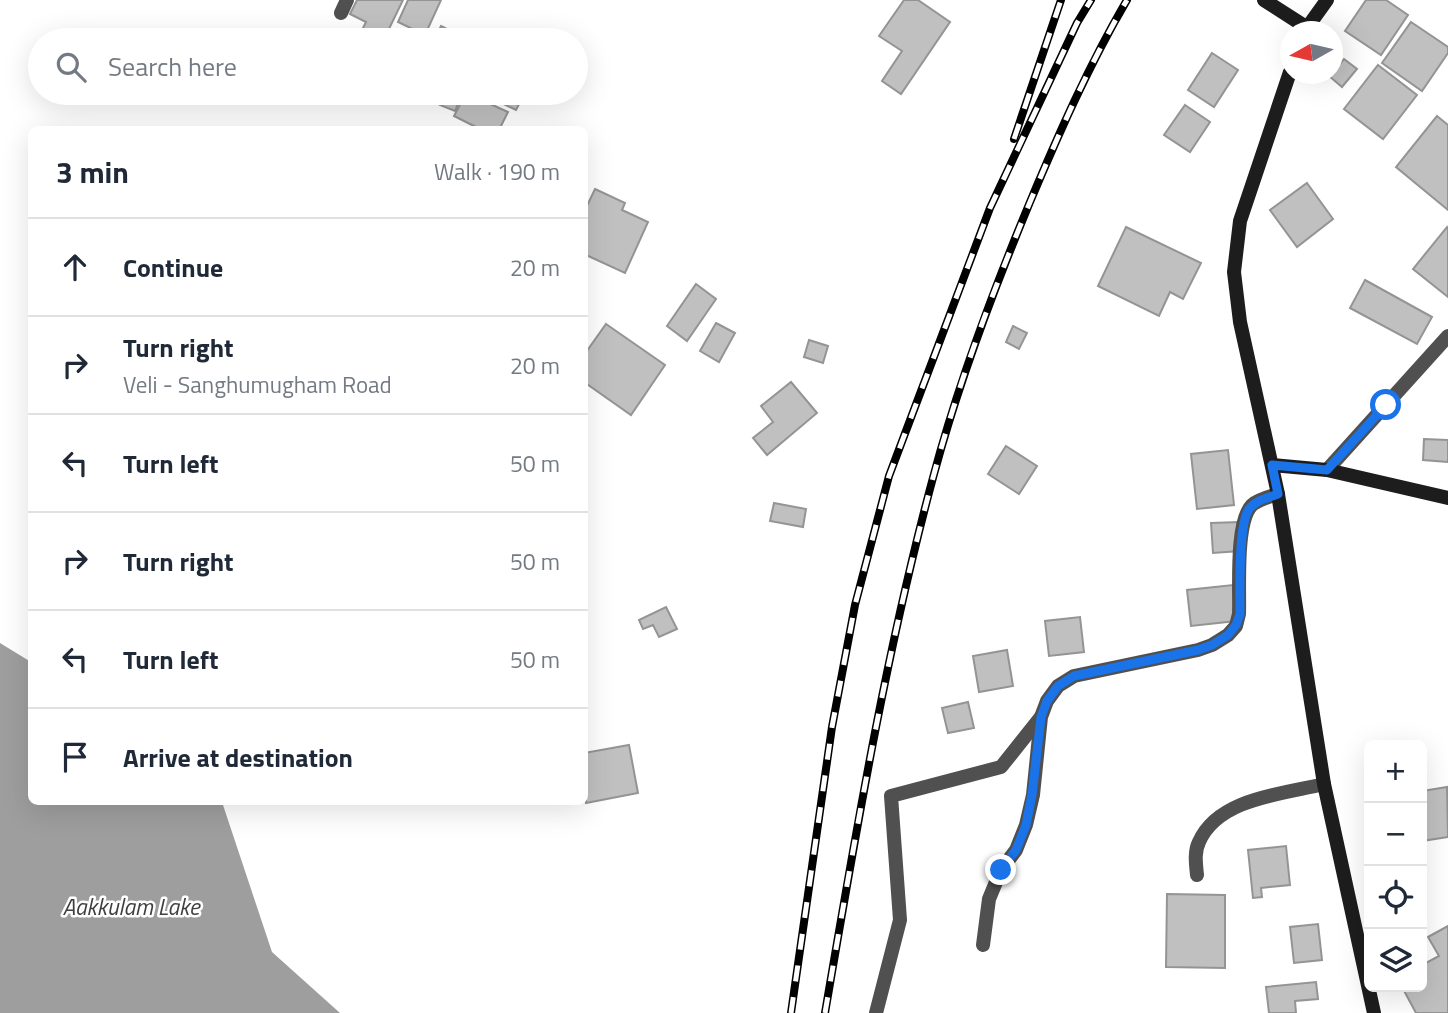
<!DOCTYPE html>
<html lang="en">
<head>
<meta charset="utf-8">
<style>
	:root { --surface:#fff; --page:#f2f2f3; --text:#1f2937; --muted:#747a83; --line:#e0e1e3 }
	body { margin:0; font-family:"Titillium Web",sans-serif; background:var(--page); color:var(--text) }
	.controls { position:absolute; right:21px; bottom:21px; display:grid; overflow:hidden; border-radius:10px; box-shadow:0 7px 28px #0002 }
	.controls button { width:63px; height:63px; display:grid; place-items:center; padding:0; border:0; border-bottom:2px solid var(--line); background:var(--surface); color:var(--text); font:35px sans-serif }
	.compass { position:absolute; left:1280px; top:21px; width:63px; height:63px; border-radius:50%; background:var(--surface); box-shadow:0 7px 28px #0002; rotate:262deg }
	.stop { position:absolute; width:21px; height:21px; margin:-16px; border:5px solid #1a73e8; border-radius:50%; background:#fff }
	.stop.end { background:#1a73e8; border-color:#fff; box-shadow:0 2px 7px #0008 }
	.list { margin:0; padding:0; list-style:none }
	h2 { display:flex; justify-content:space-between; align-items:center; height:91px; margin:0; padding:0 28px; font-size:30px }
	h2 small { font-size:23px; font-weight:400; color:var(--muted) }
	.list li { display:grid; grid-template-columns:46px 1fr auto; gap:21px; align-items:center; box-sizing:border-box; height:98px; padding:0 28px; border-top:2px solid var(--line) }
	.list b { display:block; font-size:26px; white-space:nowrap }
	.list p { margin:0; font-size:23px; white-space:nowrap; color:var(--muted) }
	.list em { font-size:23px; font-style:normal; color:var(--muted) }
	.icon { flex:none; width:38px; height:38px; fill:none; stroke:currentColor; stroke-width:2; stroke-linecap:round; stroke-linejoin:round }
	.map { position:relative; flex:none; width:1448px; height:1013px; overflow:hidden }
	.search { position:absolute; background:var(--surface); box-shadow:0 7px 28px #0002; left:28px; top:28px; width:560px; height:77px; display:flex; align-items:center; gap:18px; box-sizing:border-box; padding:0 24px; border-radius:38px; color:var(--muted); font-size:26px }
	.panel { position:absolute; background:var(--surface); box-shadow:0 7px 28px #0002; left:28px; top:126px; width:560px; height:679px; border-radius:10px }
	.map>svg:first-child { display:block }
</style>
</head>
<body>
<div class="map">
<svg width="1448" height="1013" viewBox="0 0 1448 1013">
	<rect width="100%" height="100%" fill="#fff"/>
	<path fill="#9e9e9e" d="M0 643 31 662 32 802H222L272 952 340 1013H0Z"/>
	<g fill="#c0c0c0" stroke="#949494" stroke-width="2">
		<path d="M357 0H403L386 35 396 40H357L366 22 350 14Z"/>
		<path d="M408 0H441L425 35 398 22Z"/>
		<path d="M904 0H918L950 22 901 94 882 81 902 51 879 36Z"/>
		<path d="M1366 0H1386L1408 15 1381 55 1345 31Z"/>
		<path d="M1411 22 1448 47V53L1422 91 1382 63Z"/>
		<path d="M441 26 468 40H434Z"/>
		<path d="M1212 53 1238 70 1214 107 1188 90Z"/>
		<path d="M1344 59 1357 69 1342 87 1329 76Z"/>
		<path d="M1378 65 1417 95 1383 139 1344 109Z"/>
		<path d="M445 93H463L455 111 440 105Z"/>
		<path d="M466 93 508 112 499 130H474L476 127 454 116Z"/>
		<path d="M481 93H525L516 110Z"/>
		<path d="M1185 105 1210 122 1190 152 1164 135Z"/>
		<path d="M1437 116 1448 125V210L1396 167Z"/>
		<path d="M1307 183 1333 219 1297 247 1270 210Z"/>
		<path d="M595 189 625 203 622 210 648 222 625 273 584 254V212Z"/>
		<path d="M1126 227 1201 263 1183 299 1170 292 1159 316 1098 286Z"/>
		<path d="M1447 227 1448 229V297L1413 269Z"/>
		<path d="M1365 280 1432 317 1417 344 1350 308Z"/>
		<path d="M696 284 716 299 687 341 667 326Z"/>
		<path d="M716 323 735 333 719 362 700 351Z"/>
		<path d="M606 324 665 365 631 415 584 382V355Z"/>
		<path d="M1013 326 1027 333 1019 349 1006 342Z"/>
		<path d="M809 340 828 346 823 363 804 357Z"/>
		<path d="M791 382 817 413 767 455 753 438 773 422 761 406Z"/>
		<path d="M1424 439 1448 440V462L1423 460Z"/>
		<path d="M1006 446 1037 466 1019 494 988 474Z"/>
		<path d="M1228 450 1234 505 1197 509 1191 454Z"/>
		<path d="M774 503 806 509 803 527 770 521Z"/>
		<path d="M1239 522 1240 551 1213 553 1211 523Z"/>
		<path d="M1233 585 1236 621 1191 626 1187 590Z"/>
		<path d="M666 607 677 629 659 637 653 625 643 629 639 620Z"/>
		<path d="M1080 617 1084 652 1049 656 1045 621Z"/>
		<path d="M1007 650 1013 686 979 692 973 656Z"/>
		<path d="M968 702 974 728 948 733 942 708Z"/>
		<path d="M629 745 638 793 586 803 584 753Z"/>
		<path d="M1447 787 1448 837 1422 841V791Z"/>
		<path d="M1286 846 1290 885 1261 888 1262 897 1253 898 1248 850Z"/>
		<path d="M1167 894 1225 895V968L1166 967Z"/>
		<path d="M1318 924 1322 960 1294 963 1290 927Z"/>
		<path d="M1448 926V1013H1416L1402 987H1422V965L1439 956 1428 937Z"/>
		<path d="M1316 982 1318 999 1295 1001 1296 1013H1269L1266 987Z"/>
	</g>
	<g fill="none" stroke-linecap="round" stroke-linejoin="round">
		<g stroke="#505050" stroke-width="14">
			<path d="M341 13 347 0"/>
			<path d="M1327 470 1448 336"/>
			<path d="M1197 875C1196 864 1194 852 1199 842 1218 798 1283 794 1324 784"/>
			<path d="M983 945 989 899 1001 870 1016 850 1026 825 1033 795 1041 717 1047 701 1058 686 1074 676 1198 650 1212 645 1228 635 1236 626 1239 614C1240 590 1235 522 1252 505 1259 499 1269 497 1278 494"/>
			<path d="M876 1013 900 920 891 796 1001 767 1040 718"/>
		</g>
		<g stroke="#1d1d1d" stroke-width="14">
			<path d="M1264 0 1306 27"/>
			<path d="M1304 32 1327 0"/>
			<path d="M1290 72 1240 221 1234 272 1240 322 1278 494 1324 784 1374 1013"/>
			<path d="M1272 465 1327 470 1448 498"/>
		</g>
		<g stroke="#000" stroke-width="8">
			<g id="rail">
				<path d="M1014 139 1061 0"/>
				<path d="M791 1013 832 727 855 605 889 476 990 208 1077 23 1091 0"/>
				<path d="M825 1013C856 832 886 651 934 474 959 381 993 291 1030 202 1059 133 1089 65 1127 0"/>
			</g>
		</g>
		<use href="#rail" stroke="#fff" stroke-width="5" stroke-dasharray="16" stroke-linecap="butt"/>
	</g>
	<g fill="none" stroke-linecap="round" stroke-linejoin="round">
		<path stroke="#1a73e8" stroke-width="9" d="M1001 870 1016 850 1026 825 1032 795 1041 717 1047 701 1058 686 1074 676 1198 650 1212 645 1228 635 1236 625 1240 614C1240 593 1238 524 1249 509 1256 500 1267 498 1278 494L1272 465 1327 470 1386 405"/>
	</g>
	<g text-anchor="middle" stroke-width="5" stroke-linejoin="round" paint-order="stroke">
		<g font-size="23" font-style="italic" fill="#3f3f3f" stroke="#fff">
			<text x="131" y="915">Aakkulam Lake</text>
		</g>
	</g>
</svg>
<div class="controls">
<button>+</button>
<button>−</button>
<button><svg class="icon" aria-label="locate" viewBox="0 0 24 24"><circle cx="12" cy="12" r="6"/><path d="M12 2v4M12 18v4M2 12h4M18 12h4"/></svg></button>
<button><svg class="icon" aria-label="layers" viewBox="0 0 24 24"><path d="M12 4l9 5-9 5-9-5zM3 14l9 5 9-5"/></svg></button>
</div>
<svg class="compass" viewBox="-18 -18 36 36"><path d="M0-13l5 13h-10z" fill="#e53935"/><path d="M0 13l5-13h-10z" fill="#747a83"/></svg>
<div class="stop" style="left:1386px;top:405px"></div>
<div class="stop end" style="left:1001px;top:870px"></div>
<div class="search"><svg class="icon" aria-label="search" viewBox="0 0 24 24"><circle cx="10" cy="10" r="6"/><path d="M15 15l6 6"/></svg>Search here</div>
<section class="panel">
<h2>3 min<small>Walk · 190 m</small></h2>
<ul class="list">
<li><svg class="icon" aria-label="ahead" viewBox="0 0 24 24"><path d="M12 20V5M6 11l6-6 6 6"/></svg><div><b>Continue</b></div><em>20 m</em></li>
<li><svg class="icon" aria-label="right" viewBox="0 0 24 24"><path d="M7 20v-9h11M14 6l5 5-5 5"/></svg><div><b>Turn right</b><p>Veli - Sanghumugham Road</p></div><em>20 m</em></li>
<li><svg class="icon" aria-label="left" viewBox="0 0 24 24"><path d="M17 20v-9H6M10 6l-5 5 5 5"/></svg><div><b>Turn left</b></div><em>50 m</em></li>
<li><svg class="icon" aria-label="right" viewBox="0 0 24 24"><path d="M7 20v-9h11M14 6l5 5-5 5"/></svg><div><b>Turn right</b></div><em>50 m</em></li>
<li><svg class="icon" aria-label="left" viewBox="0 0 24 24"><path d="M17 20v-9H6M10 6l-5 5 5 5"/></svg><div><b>Turn left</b></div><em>50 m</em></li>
<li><svg class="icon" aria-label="arrive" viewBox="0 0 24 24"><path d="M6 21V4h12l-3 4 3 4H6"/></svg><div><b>Arrive at destination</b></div></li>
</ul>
</section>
</div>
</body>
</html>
